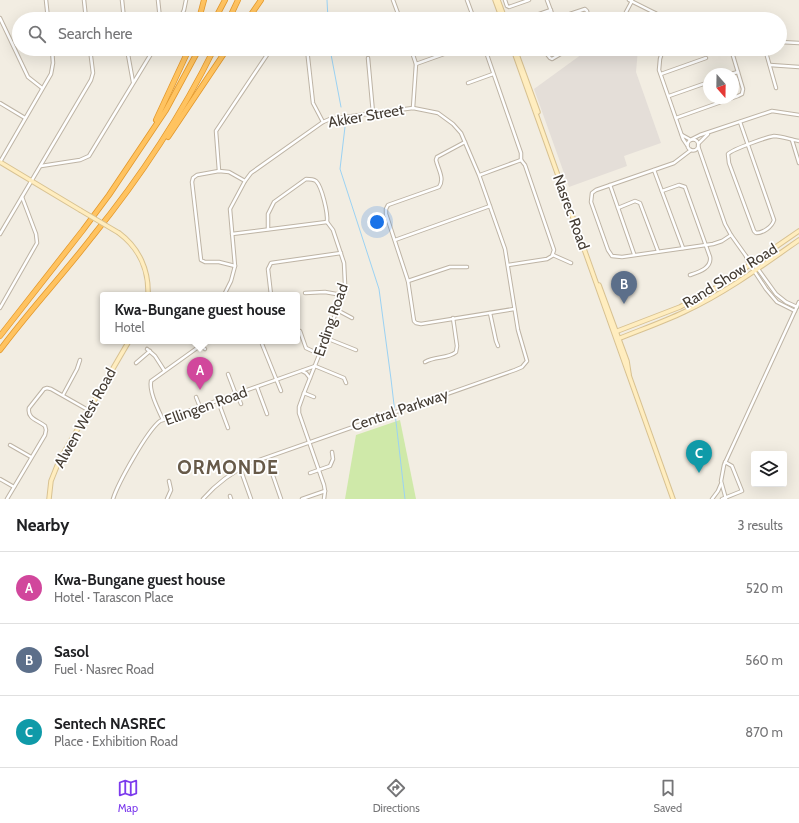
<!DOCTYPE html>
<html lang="en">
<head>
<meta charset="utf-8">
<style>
	:root { --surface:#fff; --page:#f6f6f6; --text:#202124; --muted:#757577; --line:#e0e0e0; --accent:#7c3aed }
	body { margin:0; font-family:Cabin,sans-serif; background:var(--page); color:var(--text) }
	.controls { position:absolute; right:12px; bottom:12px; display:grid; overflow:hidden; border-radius:4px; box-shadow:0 4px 16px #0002 }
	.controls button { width:36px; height:36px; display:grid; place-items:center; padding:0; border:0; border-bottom:1px solid var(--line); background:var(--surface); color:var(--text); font:20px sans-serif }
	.compass { position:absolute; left:703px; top:68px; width:36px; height:36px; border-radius:50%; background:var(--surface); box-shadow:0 4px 16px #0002; rotate:160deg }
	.you { position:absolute; left:377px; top:222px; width:14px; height:14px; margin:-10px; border:3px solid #fff; border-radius:50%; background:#1a73e8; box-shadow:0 0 0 6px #1a73e833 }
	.badge { display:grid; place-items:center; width:26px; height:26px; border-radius:50%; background:var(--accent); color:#fff; font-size:13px; font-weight:700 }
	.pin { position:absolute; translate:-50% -33px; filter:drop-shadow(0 1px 2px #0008) }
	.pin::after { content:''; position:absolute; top:21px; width:14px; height:12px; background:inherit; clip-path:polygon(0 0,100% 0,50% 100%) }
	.popup { position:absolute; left:100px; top:292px; width:200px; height:52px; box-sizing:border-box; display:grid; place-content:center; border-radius:4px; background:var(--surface); filter:drop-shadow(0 1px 3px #0005); font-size:13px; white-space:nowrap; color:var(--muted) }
	.popup b { font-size:15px; color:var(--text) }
	.popup::after { content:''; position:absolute; left:50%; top:100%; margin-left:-8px; border:8px solid transparent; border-top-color:var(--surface) }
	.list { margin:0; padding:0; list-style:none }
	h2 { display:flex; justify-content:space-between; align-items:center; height:52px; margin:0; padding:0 16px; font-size:17px }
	h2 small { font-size:13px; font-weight:400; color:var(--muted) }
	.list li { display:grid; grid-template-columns:26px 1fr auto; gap:12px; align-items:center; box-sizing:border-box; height:72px; padding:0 16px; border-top:1px solid var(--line) }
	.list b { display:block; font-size:15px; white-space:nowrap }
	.list p { margin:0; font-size:13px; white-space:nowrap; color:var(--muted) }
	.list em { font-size:13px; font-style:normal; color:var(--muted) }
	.icon { flex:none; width:22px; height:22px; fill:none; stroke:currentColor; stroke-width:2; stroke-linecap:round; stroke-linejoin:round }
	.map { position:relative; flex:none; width:799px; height:499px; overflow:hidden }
	.search { position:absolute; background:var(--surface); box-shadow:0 4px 16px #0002; left:12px; right:12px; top:12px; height:44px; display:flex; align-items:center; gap:10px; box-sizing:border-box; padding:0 14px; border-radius:22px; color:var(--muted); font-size:15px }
	.sheet { height:268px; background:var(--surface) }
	nav { display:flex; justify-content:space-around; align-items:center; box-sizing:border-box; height:56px; border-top:1px solid var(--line); background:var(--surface); font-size:11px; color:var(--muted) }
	nav a { display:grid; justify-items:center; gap:2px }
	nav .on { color:var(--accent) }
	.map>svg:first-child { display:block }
</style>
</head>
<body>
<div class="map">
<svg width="799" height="499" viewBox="0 0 799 499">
	<rect width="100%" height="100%" fill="#f2ede2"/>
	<path fill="#e4ded8" d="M589 49H638L636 72 661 143 624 156 627 166 569 187 534 89Z"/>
	<path fill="#cfe9a9" d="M400 420 416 499H345L356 435Z"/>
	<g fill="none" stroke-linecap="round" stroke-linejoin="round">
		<g stroke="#9bd2f3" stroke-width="1">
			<path d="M327 0 328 19"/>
			<path d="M330 49 341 107"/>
			<path d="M345 127 340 169 379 289 391 379 405 499"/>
		</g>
		<g stroke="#beb4a5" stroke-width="4.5">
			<g id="street">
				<path d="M46 0 48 19"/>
				<path d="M84 0 86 19"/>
				<path d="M122 0 124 19"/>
				<path d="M158 0 160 19"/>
				<path d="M393 0 400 19"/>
				<path d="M467 0 474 19"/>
				<path d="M505 0 507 6 509 7 529 0"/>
				<path d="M547 0 554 19"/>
				<path d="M629 0 667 19"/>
				<path d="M625 14 632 1"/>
				<path d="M0 18 28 77 42 88"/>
				<path d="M180 19 184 10 186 0"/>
				<path d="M525 19 551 10"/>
				<path d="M540 19 552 15"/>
				<path d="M560 19 564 16 585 9 587 11 589 19"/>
				<path d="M652 19 655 13"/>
				<path d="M780 42 799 43"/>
				<path d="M127 49 133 82"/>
				<path d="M307 49 313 103 323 122"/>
				<path d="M411 49 416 64 413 108"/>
				<path d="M485 49 521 153V160"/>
				<path d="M543 49 550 58 552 59 569 49"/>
				<path d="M663 49 660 59 659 70 683 139 687 145"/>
				<path d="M765 49 776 88"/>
				<path d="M368 58 373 113"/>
				<path d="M416 64 458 49"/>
				<path d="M770 65 799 67"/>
				<path d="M661 74 706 58"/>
				<path d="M731 74 738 72"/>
				<path d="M468 83 493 74"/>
				<path d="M669 96 709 82"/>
				<path d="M0 103 25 118"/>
				<path d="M676 118 738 96 742 94 743 89 731 49"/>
				<path d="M740 122 774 220C772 227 763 233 756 233L754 231 729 163 728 154C733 149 767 137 774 136 782 136 791 140 799 141"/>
				<path d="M682 135 691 140"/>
				<path d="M692 139 700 135 772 111 799 115"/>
				<circle cx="693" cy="145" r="5.5"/>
				<path d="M792 140 799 163"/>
				<path d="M465 142 437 157 436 160C438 169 445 179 439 187L388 205 386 209V214L408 281 414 321 416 323 421 324 514 309"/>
				<path d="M698 144 708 134"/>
				<path d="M698 146 725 224 731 235 746 256 758 269 776 294 786 302 797 307"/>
				<path d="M691 150 674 163 596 190 592 193 591 202 608 250 612 256 622 257 713 244 722 241 731 235"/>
				<path d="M0 162 51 74 53 63 52 49"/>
				<path d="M41 166 80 160 89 156 154 49"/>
				<path d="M654 170 683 248"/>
				<path d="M219 171 216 131 271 49"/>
				<path d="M480 175 521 160"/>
				<path d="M610 185 634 254"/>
				<path d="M662 191 679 185 685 187 710 257C712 268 699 272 690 275"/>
				<path d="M618 208 635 201 640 203 658 251"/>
				<path d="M268 229V214L274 202 306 179C310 179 313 179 316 181 322 187 328 213 327 222"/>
				<path d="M0 234 91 80 93 73 90 49"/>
				<path d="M232 234 327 222"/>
				<path d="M395 240 490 206"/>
				<path d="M553 255 571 263"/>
				<path d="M746 256 747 260 766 289 777 302 795 311"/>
				<path d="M508 265 547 259 552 256 554 250 525 165 521 160"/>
				<path d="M235 266 219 262H205L201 260 192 182 193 178 197 175 219 171 229 172 245 181"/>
				<path d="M408 281 450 267H467"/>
				<path d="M305 293 325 292 342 295"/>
				<path d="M271 295 268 269 271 263 341 253"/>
				<path d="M0 308 37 243 36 234 22 197"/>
				<path d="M337 310 352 318"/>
				<path d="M490 313 496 341 498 346"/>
				<path d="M300 331 306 348 319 354"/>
				<path d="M326 338 356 350"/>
				<path d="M262 344 281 391"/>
				<path d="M147 349 155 356 164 370"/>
				<path d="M425 362C435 356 448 359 456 352L457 346 453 318"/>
				<path d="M136 363 150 351"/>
				<path d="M302 371 306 373 310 378"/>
				<path d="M228 374 236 395"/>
				<path d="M257 387 267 414"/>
				<path d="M304 393 314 397"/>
				<path d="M237 394 241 404"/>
				<path d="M63 395 77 369 80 360"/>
				<path d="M196 397 200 407"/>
				<path d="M218 401 228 428"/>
				<path d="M163 420C158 409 149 392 151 381L197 348 201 346 205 349"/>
				<path d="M10 445 31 457"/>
				<path d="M240 468 251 499"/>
				<path d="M271 470 281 499"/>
				<path d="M310 473 330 466 333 459 332 452"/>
				<path d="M0 479 14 487"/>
				<path d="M230 496 231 499"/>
				<path d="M7 499 45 435 46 430 45 426C38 420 27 419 29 408L44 389 47 388 51 389 88 410"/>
				<path d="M113 499C118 483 147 431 160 421L315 366 344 378 346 383"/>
				<path d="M167 499 171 490 169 481"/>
				<path d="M203 499C217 483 232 472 251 463L515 370 522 367 527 361 518 330 505 249 479 175 461 133 453 124 438 113 413 108 330 119 323 122 251 173 245 181 230 209 235 266 231 281 224 295"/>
				<path d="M302 499 325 491"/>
				<path d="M324 499 325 491 324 485 299 413V407L304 393 337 310 345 284 344 263 333 230 327 222"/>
				<path d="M712 499 718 491 721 484"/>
				<path d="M722 499 742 491 732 466 725 462"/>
				<path d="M726 499 721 481 724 465 799 302"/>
			</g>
		</g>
		<g stroke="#d8c292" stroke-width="5.5">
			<g id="secondary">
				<path d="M495 0 502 19"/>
				<path d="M498 0 505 19"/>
				<path d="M513 49 673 499"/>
				<path d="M515 49 538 112"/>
				<path d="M0 162 80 210"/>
				<path d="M119 233C139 248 149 270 148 295"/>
				<path d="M599 285 627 361 629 374"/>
				<path d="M615 332 680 307 719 286 799 231"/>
				<path d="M618 339C640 330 663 322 684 312 725 293 762 266 799 240"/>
				<path d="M49 499 51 481 59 461 129 341"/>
			</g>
		</g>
		<g stroke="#e3982b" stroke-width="6">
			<g id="highway">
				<path d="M199 19 204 0"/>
				<path d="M215 19 225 0"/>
				<path d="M229 19 238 0"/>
				<path d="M248 19 261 0"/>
				<path d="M156 120 189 49"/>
				<path d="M168 137 227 49"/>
				<path d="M0 336 83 230 109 195 166 110 199 49"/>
				<path d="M0 350C29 311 62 276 92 237 139 179 181 116 214 49"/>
			</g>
		</g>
		<use href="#street" stroke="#fff" stroke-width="2.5"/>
		<use href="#secondary" stroke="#ffedbf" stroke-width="3.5"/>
		<use href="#highway" stroke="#ffc360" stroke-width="4.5"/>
		<g stroke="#d8c292" stroke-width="5.5" stroke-linecap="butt">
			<path id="secondary-bridge" d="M80 210 119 233"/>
		</g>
		<use href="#secondary-bridge" stroke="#ffedbf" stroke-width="3.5"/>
	</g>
	<g text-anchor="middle" stroke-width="3.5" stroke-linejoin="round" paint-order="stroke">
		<g font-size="15" fill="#443c33" stroke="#fff">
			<text transform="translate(366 116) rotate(-10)" y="5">Akker Street</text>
			<text transform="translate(571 212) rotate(70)" y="5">Nasrec Road</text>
			<text transform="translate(730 276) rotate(-32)" y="5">Rand Show Road</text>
			<text transform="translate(331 320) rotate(-71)" y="5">Erding Road</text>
			<text transform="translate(206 406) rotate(-20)" y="5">Ellingen Road</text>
			<text transform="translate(400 410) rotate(-19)" y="5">Central Parkway</text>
			<text transform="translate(85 418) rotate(-61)" y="5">Alwen West Road</text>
		</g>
		<g font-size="19" font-weight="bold" letter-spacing="1" fill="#675a49" stroke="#fff">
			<text x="228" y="474">ORMONDE</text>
		</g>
	</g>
</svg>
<div class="controls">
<button><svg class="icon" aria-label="layers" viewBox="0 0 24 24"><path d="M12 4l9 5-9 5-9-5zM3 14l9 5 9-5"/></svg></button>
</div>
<svg class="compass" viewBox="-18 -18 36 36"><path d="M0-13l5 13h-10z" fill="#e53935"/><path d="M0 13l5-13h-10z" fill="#757577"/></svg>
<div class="you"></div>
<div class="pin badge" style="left:200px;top:390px;background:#d1479c">A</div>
<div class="popup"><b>Kwa-Bungane guest house</b>Hotel</div>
<div class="pin badge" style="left:624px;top:304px;background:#5c6f8a">B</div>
<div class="pin badge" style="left:699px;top:473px;background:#0f9aa8">C</div>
<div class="search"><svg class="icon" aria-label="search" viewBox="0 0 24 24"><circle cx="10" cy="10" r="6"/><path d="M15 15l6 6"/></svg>Search here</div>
</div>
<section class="sheet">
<h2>Nearby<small>3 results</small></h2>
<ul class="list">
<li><span class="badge" style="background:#d1479c">A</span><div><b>Kwa-Bungane guest house</b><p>Hotel · Tarascon Place</p></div><em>520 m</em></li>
<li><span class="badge" style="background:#5c6f8a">B</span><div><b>Sasol</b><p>Fuel · Nasrec Road</p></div><em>560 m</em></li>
<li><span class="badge" style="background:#0f9aa8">C</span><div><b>Sentech NASREC</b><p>Place · Exhibition Road</p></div><em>870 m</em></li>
</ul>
</section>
<nav>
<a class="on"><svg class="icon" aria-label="map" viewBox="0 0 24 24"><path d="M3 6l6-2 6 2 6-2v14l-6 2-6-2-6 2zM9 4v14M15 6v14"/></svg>Map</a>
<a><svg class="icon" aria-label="directions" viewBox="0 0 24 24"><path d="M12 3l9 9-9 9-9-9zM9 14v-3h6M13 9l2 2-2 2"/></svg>Directions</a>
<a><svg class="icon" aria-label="saved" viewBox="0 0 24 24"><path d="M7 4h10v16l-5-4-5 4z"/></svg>Saved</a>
</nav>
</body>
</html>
